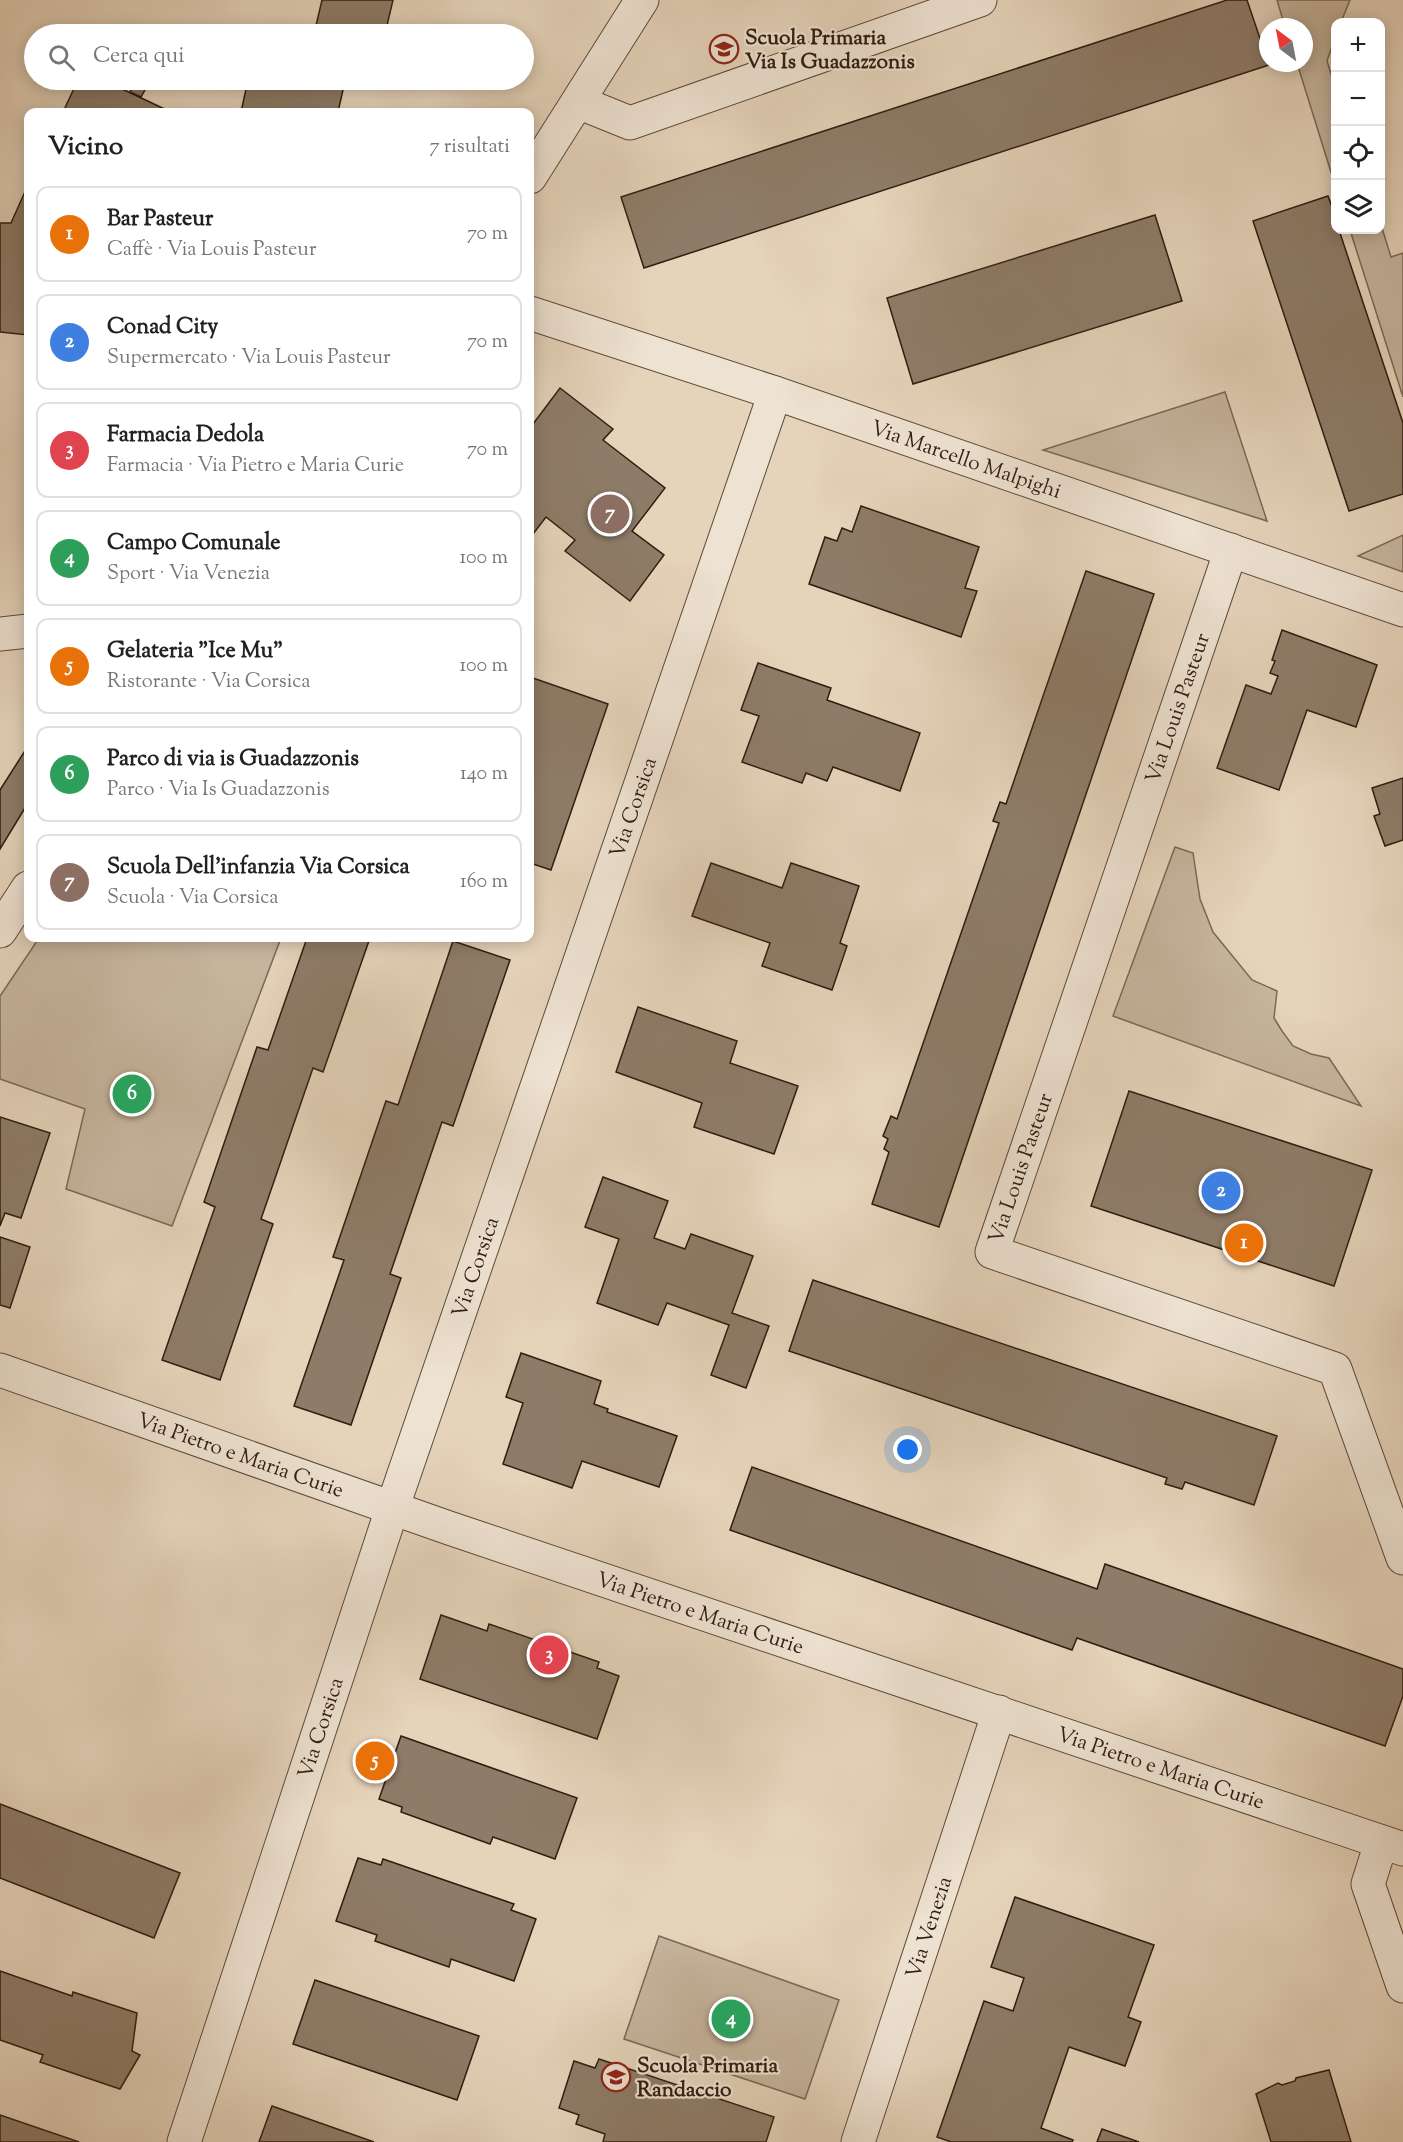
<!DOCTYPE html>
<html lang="it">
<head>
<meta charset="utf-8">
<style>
	:root { --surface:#fff; --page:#f6f6f6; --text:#222; --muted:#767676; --line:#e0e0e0; --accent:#d93025 }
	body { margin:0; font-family:"Sorts Mill Goudy",serif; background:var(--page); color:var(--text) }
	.controls { position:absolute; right:18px; top:18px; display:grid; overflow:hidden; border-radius:12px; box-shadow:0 3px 15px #0003 }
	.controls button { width:54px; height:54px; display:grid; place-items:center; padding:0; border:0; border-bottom:2px solid var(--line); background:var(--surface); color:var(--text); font:30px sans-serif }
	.compass { position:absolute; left:1259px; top:18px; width:54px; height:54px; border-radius:50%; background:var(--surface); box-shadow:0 3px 15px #0003; rotate:328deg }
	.you { position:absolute; left:908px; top:1450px; width:21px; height:21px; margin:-15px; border:4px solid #fff; border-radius:50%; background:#1a73e8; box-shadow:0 0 0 9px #1a73e833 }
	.badge { display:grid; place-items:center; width:39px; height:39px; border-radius:50%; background:var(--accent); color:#fff; font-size:20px; font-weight:700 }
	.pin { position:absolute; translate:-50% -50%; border:3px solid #fff; box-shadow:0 2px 6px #0006 }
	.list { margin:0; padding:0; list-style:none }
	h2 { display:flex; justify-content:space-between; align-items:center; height:78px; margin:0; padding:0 24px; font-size:26px }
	h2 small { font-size:20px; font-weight:400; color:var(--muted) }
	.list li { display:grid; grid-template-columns:39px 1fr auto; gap:18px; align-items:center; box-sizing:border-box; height:96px; margin:0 12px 12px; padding:0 12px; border:2px solid var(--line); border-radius:12px }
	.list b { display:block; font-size:22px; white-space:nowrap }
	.list p { margin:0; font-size:20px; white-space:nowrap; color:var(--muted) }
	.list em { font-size:20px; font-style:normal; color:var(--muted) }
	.icon { flex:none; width:33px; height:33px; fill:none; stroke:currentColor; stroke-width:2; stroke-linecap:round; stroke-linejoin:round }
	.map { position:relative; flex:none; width:1403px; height:2142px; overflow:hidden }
	.search { position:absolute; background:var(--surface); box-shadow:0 3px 15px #0003; left:24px; top:24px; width:510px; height:66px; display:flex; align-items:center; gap:15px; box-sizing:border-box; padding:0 21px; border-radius:33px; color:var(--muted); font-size:22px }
	.panel { position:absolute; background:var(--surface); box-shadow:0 3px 15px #0003; left:24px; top:108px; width:510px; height:834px; border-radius:12px }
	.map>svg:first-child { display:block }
</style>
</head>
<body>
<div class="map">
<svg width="1403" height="2142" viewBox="0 0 1403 2142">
	<rect width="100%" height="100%" fill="#e5d3ba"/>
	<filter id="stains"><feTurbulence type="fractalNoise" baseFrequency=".00333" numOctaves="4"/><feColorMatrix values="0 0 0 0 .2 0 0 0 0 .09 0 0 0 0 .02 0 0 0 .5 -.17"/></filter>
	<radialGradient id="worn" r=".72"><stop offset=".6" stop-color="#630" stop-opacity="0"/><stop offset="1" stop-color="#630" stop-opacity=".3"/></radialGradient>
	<g fill="#c6b49d" stroke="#7a6856" stroke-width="1.5">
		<path d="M1277 0H1350L1341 22H1336L1335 38 1327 61 1335 87V185L1297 63H1304V27H1285Z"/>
		<path d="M1381 225 1391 257 1403 253V397L1350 230H1380Z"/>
		<path d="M1225 392 1267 521 1043 450Z"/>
		<path d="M1403 535V572L1358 556Z"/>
		<path d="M1175 847 1193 853 1200 899 1213 932 1252 980 1277 991 1274 1018 1282 1031 1293 1046 1311 1054 1329 1058 1361 1106 1113 1016Z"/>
		<path d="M39 938H281L172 1226 66 1189 85 1109 0 1079V996Z"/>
		<path d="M659 1936 839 2000 805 2099 624 2039Z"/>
	</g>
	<g fill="#8e7c68" stroke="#2f1d10" stroke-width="1.5">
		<path d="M322 0H393L385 34H314Z"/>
		<path d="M1227 0H1247L1269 65 644 268 621 197Z"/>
		<path d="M260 25 301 34H258Z"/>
		<path d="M78 80H103L171 112H63Z"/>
		<path d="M248 80H375L374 87 345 81 338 112H241Z"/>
		<path d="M136 81 147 86 141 97 130 92Z"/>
		<path d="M28 185V335L0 332V223H11Z"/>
		<path d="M1328 196 1336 218V230H1339L1403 423V494L1349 511 1253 221Z"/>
		<path d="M1155 215 1182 301 913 384 887 298Z"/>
		<path d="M560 388 613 429 603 440 665 488 632 531 664 555 630 601 565 551 575 540 546 517 530 538V428Z"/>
		<path d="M861 506 979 547 965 588 977 591 961 637 809 584 825 537 837 541 842 528 852 532Z"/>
		<path d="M1086 571 1154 594 939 1227 872 1204 889 1152 884 1149 888 1139 883 1136 891 1116 897 1119 999 823 993 821 1000 802 1006 804Z"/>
		<path d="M1282 630 1377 665 1356 727 1307 710 1279 790 1217 768 1246 685 1271 694 1278 676 1270 673 1275 661 1272 660Z"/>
		<path d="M758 663 831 688 827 700 920 733 900 791 833 767 827 781 806 773 802 783 742 762 759 716 741 710Z"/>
		<path d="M530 677 608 704 551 870 530 863Z"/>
		<path d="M28 746V803L0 849V790Z"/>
		<path d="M1403 778V840L1385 846 1374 816 1380 814 1372 788Z"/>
		<path d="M711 863 782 888 791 863 859 886 840 943 847 946 832 990 762 966 770 943 692 916Z"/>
		<path d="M307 938H370L323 1072 313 1068 261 1219 273 1224 220 1380 162 1360 215 1207 204 1202 257 1047 268 1050Z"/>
		<path d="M453 941 510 960 453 1126 442 1122 390 1274 401 1278 351 1425 294 1406 344 1260 333 1257 386 1101 398 1105Z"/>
		<path d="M638 1007 737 1041 730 1063 798 1086 774 1154 694 1127 702 1103 616 1072Z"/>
		<path d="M1129 1091 1372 1170 1334 1286 1091 1206Z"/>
		<path d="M0 1117 50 1133 21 1218 5 1213 0 1226Z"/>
		<path d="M603 1177 668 1201 654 1238 685 1249 691 1234 753 1256 732 1313 769 1326 746 1388 711 1375 729 1325 667 1303 658 1325 597 1303 619 1239 585 1227Z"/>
		<path d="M0 1237 30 1247 10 1308 0 1305Z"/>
		<path d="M813 1280 1277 1436 1254 1505 1185 1482 1182 1489 1165 1484 1167 1478 789 1351Z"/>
		<path d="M521 1353 601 1381 594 1404 608 1409 607 1412 677 1436 659 1487 582 1461 572 1488 503 1464 523 1403 506 1397Z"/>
		<path d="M752 1467 1097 1589 1105 1564 1403 1669V1696L1385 1746 1077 1638 1072 1650 730 1530Z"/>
		<path d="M441 1615 487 1631 489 1624 599 1662 597 1668 619 1676 597 1739 420 1679Z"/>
		<path d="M401 1736 577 1798 555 1859 493 1837 490 1844 401 1812 402 1807 379 1799Z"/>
		<path d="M0 1804 180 1873 154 1938 0 1878Z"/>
		<path d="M358 1858 381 1865 383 1859 514 1904 511 1910 536 1919 514 1981 451 1959 449 1967 375 1941 377 1935 336 1921Z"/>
		<path d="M1015 1897 1154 1945 1128 2017 1141 2022 1125 2066 1069 2047 1041 2128 1073 2140 1072 2142H951L937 2137 984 2001 1013 2011 1024 1978 991 1967Z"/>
		<path d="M0 1971 72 1996 73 1992 137 2013 132 2051 140 2055 120 2089 40 2062 43 2055 0 2040Z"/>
		<path d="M315 1980 479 2036 457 2100 293 2044Z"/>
		<path d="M599 2059 774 2117 766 2142H603L605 2134 576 2124 579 2115 559 2108 574 2061 595 2068Z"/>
		<path d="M1329 2070 1351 2142H1271L1256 2094 1278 2083 1282 2085 1295 2081 1296 2078Z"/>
		<path d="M272 2106 374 2142H259Z"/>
		<path d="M0 2115 79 2142H0Z"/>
		<path d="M1102 2129 1139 2142H1097Z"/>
	</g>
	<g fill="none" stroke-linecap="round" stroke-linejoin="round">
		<g stroke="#5c4a3a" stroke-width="35">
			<g id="minor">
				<path d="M578 102 630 123 980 0"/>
				<path d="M530 177 642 0"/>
				<path id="s1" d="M530 313 775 393 1403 610"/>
				<path d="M1231 550 992 1252 1335 1369 1403 1558"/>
				<path d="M0 634 28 631"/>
				<path d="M0 931 28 888"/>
				<path id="s2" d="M0 1370 449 1528 1403 1849"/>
				<path d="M1381 1843 1368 1884 1403 1986"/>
				<path id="s3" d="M184 2142 392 1509 775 393"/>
				<path id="s4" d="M858 2142 999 1712"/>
			</g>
		</g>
		<use href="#minor" stroke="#eee2d2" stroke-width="33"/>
	</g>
	<defs>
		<g id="school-ring" transform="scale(1.5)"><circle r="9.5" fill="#eee2d2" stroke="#8f2418" stroke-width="1.5"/><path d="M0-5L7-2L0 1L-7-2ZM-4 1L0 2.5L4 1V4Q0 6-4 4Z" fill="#8f2418"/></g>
	</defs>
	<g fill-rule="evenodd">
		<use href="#school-ring" x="724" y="49"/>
		<use href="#school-ring" x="616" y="2077"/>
	</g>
	<g text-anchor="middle" stroke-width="4.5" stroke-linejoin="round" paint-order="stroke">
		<g font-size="21" font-weight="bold" fill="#2f1d10" stroke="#eee2d2" text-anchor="start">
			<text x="745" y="44">Scuola Primaria<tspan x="745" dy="24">Via Is Guadazzonis</tspan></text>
			<text x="637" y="2072">Scuola Primaria<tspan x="637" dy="24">Randaccio</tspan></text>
		</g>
		<g font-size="21" fill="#2f1d10" stroke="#eee2d2">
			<text dy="7" stroke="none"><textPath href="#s1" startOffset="460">Via Marcello Malpighi</textPath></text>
			<text transform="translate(1177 708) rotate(-71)" y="7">Via Louis Pasteur</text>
			<text dy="7" stroke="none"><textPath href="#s3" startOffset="1408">Via Corsica</textPath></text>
			<text transform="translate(1020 1168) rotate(-71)" y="7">Via Louis Pasteur</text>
			<text dy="7" stroke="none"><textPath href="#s3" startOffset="922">Via Corsica</textPath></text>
			<text dy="7" stroke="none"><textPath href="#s2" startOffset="255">Via Pietro e Maria Curie</textPath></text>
			<text dy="7" stroke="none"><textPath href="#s2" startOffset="741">Via Pietro e Maria Curie</textPath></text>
			<text dy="7" stroke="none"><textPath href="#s3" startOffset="436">Via Corsica</textPath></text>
			<text dy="7" stroke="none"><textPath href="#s2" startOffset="1227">Via Pietro e Maria Curie</textPath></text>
			<text dy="7" stroke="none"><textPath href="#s4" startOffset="226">Via Venezia</textPath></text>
		</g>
	</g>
	<rect width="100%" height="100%" filter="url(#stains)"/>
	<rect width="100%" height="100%" fill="url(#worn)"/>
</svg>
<div class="controls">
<button>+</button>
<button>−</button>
<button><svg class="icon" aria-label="locate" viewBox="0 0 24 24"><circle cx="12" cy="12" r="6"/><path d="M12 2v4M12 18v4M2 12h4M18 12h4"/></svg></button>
<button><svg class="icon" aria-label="layers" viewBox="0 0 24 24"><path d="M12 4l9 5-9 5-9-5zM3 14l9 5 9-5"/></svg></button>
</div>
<svg class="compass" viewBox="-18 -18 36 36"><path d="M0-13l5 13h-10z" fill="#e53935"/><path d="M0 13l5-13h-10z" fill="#767676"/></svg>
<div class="you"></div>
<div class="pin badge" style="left:1244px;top:1243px;background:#e8710a">1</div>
<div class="pin badge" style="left:1221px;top:1191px;background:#3f7fe0">2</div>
<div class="pin badge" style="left:549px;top:1655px;background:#e0444e">3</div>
<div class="pin badge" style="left:731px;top:2019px;background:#2e9e5b">4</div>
<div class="pin badge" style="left:375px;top:1761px;background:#e8710a">5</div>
<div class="pin badge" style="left:132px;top:1094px;background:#2e9e5b">6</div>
<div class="pin badge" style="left:610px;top:514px;background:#8d6e63">7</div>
<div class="search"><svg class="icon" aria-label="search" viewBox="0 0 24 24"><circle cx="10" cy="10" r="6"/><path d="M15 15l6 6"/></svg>Cerca qui</div>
<section class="panel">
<h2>Vicino<small>7 risultati</small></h2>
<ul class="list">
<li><span class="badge" style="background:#e8710a">1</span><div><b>Bar Pasteur</b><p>Caffè · Via Louis Pasteur</p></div><em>70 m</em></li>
<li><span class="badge" style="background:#3f7fe0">2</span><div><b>Conad City</b><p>Supermercato · Via Louis Pasteur</p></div><em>70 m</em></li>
<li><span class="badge" style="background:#e0444e">3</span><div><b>Farmacia Dedola</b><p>Farmacia · Via Pietro e Maria Curie</p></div><em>70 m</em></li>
<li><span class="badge" style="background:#2e9e5b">4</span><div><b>Campo Comunale</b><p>Sport · Via Venezia</p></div><em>100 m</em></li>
<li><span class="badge" style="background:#e8710a">5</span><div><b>Gelateria &quot;Ice Mu&quot;</b><p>Ristorante · Via Corsica</p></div><em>100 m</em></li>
<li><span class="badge" style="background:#2e9e5b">6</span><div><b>Parco di via is Guadazzonis</b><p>Parco · Via Is Guadazzonis</p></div><em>140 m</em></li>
<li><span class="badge" style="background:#8d6e63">7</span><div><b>Scuola Dell'infanzia Via Corsica</b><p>Scuola · Via Corsica</p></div><em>160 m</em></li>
</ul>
</section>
</div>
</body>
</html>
